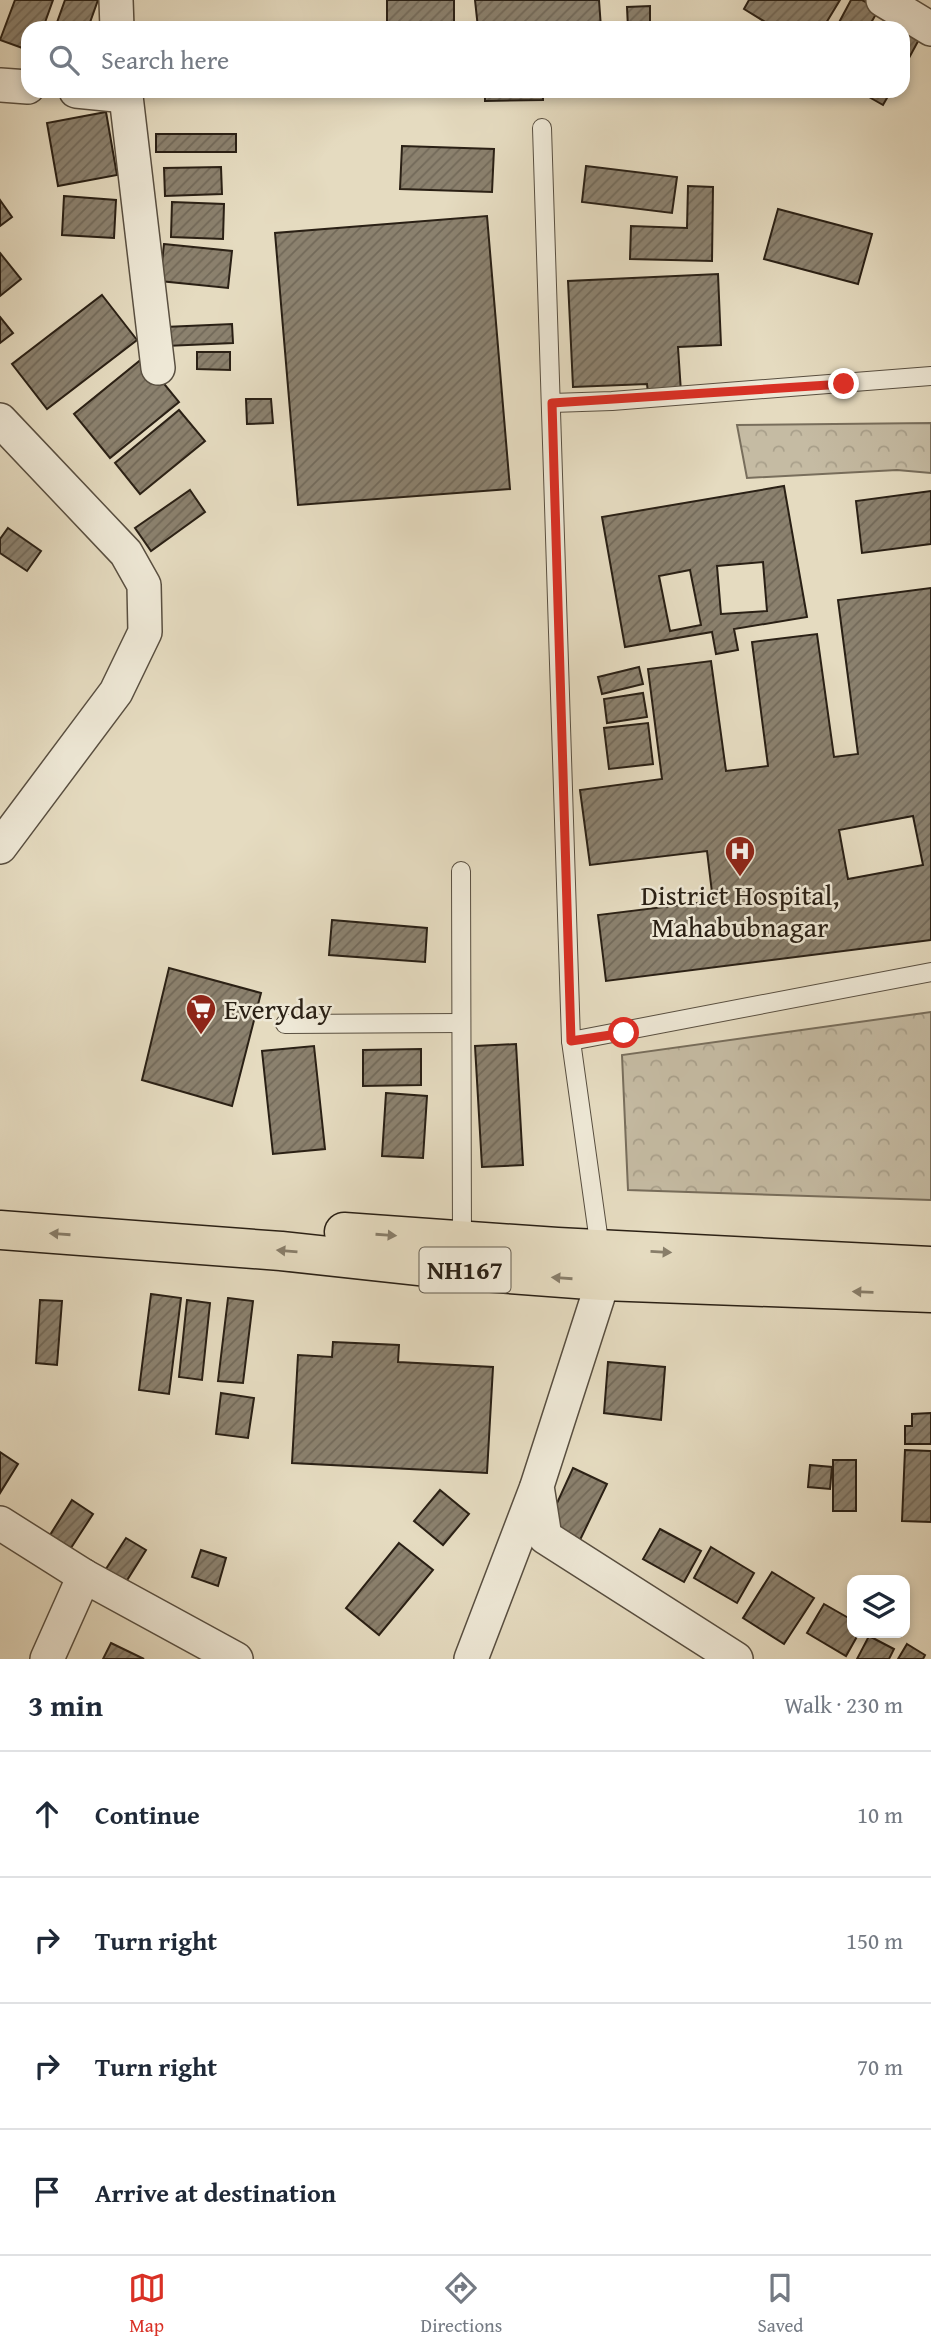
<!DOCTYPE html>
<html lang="en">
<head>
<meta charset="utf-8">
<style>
	:root { --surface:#fff; --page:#f6f6f7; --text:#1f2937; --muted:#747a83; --line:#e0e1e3; --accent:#d93025 }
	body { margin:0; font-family:"Gentium Book Plus",serif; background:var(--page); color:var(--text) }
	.controls { position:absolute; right:21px; bottom:21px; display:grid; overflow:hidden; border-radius:14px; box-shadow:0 4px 10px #0003 }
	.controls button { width:63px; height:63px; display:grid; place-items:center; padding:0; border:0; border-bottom:2px solid var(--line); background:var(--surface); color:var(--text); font:35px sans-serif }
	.stop { position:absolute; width:21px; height:21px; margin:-16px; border:5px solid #d93025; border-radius:50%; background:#fff }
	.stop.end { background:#d93025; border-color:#fff; box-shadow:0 2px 7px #0008 }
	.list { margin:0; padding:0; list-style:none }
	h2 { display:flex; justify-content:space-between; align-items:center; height:91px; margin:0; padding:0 28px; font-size:30px }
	h2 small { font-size:23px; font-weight:400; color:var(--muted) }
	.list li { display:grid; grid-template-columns:46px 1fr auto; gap:21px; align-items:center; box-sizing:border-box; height:126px; padding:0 28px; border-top:2px solid var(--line) }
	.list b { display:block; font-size:26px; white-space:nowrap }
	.list em { font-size:23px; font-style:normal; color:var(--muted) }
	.icon { flex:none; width:38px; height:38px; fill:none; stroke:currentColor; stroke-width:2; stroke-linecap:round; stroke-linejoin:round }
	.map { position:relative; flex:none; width:931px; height:1659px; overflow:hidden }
	.search { position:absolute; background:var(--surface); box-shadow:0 4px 10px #0003; left:21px; right:21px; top:21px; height:77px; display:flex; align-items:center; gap:18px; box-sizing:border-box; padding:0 24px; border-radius:21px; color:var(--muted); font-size:26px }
	.sheet { height:595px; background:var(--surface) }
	nav { display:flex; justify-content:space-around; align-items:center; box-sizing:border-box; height:98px; border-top:2px solid var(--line); background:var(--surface); font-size:19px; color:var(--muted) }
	nav a { display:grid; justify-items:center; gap:4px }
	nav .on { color:var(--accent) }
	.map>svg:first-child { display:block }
</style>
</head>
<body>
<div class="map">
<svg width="931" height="1659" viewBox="0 0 931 1659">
	<defs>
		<pattern id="forest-crowns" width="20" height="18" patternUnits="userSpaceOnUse" patternTransform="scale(1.75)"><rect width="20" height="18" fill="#c5bba3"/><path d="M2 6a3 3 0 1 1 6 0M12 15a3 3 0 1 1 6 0" fill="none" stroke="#a9a08b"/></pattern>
		<pattern id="building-hatch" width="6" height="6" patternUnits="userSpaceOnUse" patternTransform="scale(1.75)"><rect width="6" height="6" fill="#8b816e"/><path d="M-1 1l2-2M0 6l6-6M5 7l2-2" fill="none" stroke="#726959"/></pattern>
	</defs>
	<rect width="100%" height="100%" fill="#e5dbc0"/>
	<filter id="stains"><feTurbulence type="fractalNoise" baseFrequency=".00286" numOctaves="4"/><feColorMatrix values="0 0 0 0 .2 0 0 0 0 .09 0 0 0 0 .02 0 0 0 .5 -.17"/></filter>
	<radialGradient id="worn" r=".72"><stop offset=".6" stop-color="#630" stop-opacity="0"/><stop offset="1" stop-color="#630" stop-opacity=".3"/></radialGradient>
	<g fill="url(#forest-crowns)" stroke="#786e5c" stroke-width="2">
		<path d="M931 423V473L897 470 747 478 737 425Z"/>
		<path d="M931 1012V1200L628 1190 622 1055Z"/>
	</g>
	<g fill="url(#building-hatch)" stroke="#2a2015" stroke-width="2" fill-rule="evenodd">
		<path d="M15 0H53L43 28H28V50L0 40Z"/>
		<path d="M65 0H98L88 28H55Z"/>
		<rect x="387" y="0" width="67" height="28"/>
		<path d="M475 0H599L601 28H478Z"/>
		<path d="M749 0H840L823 28H775L744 9Z"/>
		<path d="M851 0H862L879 9 868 28H836Z"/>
		<path d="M650 6V28H628L627 7Z"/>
		<path d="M908 26 922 34 903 69V35Z"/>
		<path d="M485 91H543V100L485 101Z"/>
		<path d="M873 91H891L883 105 869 97Z"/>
		<path d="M106 112 117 175 58 186 47 123Z"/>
		<rect x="156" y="134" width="80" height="18"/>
		<path d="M402 146 494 149 492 192 400 189Z"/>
		<path d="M586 166 677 177 672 213 582 202Z"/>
		<path d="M221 167 222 194 165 196 164 168Z"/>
		<path d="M688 186 713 187 712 261 630 259 631 226 687 228Z"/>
		<path d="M64 196 116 200 114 238 62 235Z"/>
		<path d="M0 200 12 217 0 226Z"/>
		<path d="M172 202 224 204 223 239 171 237Z"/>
		<path d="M778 209 872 234 858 284 764 259Z"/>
		<path d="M487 216 510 489 298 505 275 233Z"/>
		<path d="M164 244 232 251 228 288 160 281Z"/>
		<path d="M0 253 21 279 0 296Z"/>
		<path d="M718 274 721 345 678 347 681 392 648 393 647 384 573 387 568 281Z"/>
		<path d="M102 295 137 340 47 409 12 364Z"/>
		<path d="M0 317 13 333 0 343Z"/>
		<path d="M232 324 233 343 166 346 165 327Z"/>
		<path d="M197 352H230V370L197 369Z"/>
		<path d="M143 358 179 402 110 458 74 414Z"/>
		<path d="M246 399H271L273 423 247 424Z"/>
		<path d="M179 410 205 441 140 494 115 463Z"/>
		<path d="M784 486 807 617 734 629 738 650 716 654 712 632 625 647 602 517ZM763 562 767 611 721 614 717 566ZM690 570 701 625 670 631 659 576Z"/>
		<path d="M190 490 205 512 151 551 135 528Z"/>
		<path d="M931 491V544L862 553 856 501Z"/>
		<path d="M8 528 41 551 27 571 0 553V539Z"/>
		<path d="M931 588V940L606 981 598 915 713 901 707 851 590 865 580 790 662 779 648 669 711 661 726 771 768 766 752 642 817 634 834 757 858 754 838 600ZM913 816 923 865 848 879 839 830Z"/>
		<path d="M639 667 643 684 602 694 598 677Z"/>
		<path d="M643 693 647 717 607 723 604 699Z"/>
		<path d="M648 723 653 764 609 769 604 728Z"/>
		<path d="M332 920 427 928 425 962 329 955Z"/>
		<path d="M169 968 261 993 232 1106 142 1080Z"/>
		<path d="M516 1044 523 1165 482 1167 475 1046Z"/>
		<path d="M314 1046 325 1149 273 1154 262 1051Z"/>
		<path d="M421 1049V1085L363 1086V1050Z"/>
		<path d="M386 1093 427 1096 423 1158 382 1156Z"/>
		<path d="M151 1294 181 1298 169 1394 139 1390Z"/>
		<path d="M228 1298 253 1301 243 1383 218 1381Z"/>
		<path d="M40 1300 62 1301 57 1365 36 1363Z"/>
		<path d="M187 1300 210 1303 202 1380 179 1377Z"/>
		<path d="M333 1342 399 1345 398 1362 493 1367 487 1473 292 1463 298 1355 332 1357Z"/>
		<path d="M608 1362 665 1367 661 1420 604 1413Z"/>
		<path d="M221 1393 254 1398 248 1438 216 1434Z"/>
		<path d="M931 1413V1444H905V1426H912V1414Z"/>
		<path d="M905 1450 931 1451V1522L902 1521Z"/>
		<path d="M0 1452 18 1464 0 1493Z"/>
		<rect x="833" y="1460" width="23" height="51"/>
		<path d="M810 1465 832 1467 830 1489 808 1487Z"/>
		<path d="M573 1468 607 1484 580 1540 547 1525Z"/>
		<path d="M440 1490 469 1514 443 1545 414 1521Z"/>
		<path d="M72 1500 93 1514 71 1548 50 1535Z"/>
		<path d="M660 1529 701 1551 684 1582 643 1559Z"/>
		<path d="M126 1538 146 1550 124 1585 104 1572Z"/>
		<path d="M399 1543 433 1570 379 1635 346 1608Z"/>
		<path d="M711 1547 754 1573 737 1603 694 1578Z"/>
		<path d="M201 1550 226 1558 218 1586 192 1577Z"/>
		<path d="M772 1572 814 1598 784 1644 743 1618Z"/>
		<path d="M824 1604 852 1620V1633H859L846 1656 807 1633Z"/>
		<path d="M869 1636 894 1649 889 1659H857Z"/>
		<path d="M111 1643 144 1659H103Z"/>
		<path d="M907 1644 925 1655 923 1659H898Z"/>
	</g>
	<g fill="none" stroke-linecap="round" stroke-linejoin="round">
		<g stroke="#594f40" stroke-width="20">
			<g id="lane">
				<path d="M542 128 571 1041 600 1249"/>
				<path d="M552 403 612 401 931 376"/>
				<path d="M461 871 462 1240"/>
				<path d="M285 1024 461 1023"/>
				<path d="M571 1041 931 972"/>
			</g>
		</g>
		<g stroke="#594f40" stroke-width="36">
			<g id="street">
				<path d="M116 0 117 28"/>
				<path d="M883 0 931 29"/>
				<path d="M0 85 28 87"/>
				<path d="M76 91 126 96 125 91"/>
				<path d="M126 96 158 368"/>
				<path d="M0 420 126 553 144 585 145 632 116 692 0 847"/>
				<path d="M603 1281 537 1486 545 1537 736 1659"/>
				<path d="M0 1523 84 1576"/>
				<path d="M47 1659 84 1576 236 1659"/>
				<path d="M471 1659 536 1489"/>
			</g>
		</g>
		<g stroke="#2a2015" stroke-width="41">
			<g id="highway">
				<path d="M0 1230 281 1251 456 1270 603 1281 931 1293"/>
				<path d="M344 1232 557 1247 931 1266"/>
			</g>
		</g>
		<use href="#lane" stroke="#eee8d6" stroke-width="18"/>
		<use href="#street" stroke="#eee8d6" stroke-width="33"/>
		<use href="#highway" stroke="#e5dbc0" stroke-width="38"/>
	</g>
	<defs><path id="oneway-solid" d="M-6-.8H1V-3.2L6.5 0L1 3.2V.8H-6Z" transform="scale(1.75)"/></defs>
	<g fill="#887e6a">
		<use href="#oneway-solid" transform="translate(60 1234) rotate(-176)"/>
		<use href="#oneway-solid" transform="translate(386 1235) rotate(4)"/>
		<use href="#oneway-solid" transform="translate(287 1251) rotate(-175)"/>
		<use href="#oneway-solid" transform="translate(661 1252) rotate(3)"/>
		<use href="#oneway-solid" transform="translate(562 1278) rotate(-176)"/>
		<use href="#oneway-solid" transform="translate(863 1292) rotate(-178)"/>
	</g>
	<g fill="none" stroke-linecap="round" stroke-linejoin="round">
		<path stroke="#d93025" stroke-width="9" d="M624 1033 571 1041 552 403 844 384"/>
	</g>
	<defs>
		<g id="hospital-pin" transform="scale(1.575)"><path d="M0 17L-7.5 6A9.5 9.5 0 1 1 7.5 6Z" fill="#8f2418" stroke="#eee8d6"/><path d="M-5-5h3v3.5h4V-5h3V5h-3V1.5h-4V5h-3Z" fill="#fff"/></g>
		<g id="supermarket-pin" transform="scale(1.575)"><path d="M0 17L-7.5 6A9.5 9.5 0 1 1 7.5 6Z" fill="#8f2418" stroke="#eee8d6"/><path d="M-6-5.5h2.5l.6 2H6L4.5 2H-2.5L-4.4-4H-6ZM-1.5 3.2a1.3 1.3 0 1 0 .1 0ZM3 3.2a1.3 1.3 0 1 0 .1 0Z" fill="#fff"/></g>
	</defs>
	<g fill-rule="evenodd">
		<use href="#hospital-pin" x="740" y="851"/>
		<use href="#supermarket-pin" x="201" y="1009"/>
	</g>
	<g text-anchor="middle" stroke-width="5" stroke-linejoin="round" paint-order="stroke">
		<rect fill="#eee8d6" stroke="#655c4f" stroke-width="2" x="419.5" y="1247.5" width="91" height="45" rx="5"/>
		<g font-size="26" font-weight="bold" fill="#2a2015">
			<text x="465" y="1279">NH167</text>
		</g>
		<g font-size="28" fill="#2a2015" stroke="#eee8d6">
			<text x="740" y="905">District Hospital,<tspan x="740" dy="32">Mahabubnagar</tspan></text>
			<text x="224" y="1019" text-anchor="start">Everyday</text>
		</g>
	</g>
	<rect width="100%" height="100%" filter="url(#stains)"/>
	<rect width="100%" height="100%" fill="url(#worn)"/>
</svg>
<div class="controls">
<button><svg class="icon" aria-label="layers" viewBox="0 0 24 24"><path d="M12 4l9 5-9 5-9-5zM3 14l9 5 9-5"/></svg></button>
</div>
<div class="stop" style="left:624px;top:1033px"></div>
<div class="stop end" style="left:844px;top:384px"></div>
<div class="search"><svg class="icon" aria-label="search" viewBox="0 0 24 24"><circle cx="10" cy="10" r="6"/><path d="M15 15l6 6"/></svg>Search here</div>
</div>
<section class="sheet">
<h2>3 min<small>Walk · 230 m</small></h2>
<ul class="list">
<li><svg class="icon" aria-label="ahead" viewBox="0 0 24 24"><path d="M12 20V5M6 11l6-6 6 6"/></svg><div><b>Continue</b></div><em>10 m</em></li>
<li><svg class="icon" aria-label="right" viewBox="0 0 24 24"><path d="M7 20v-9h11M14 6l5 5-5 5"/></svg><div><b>Turn right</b></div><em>150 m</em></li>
<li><svg class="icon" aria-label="right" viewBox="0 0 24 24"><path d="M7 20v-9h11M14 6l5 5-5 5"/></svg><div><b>Turn right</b></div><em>70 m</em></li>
<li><svg class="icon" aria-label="arrive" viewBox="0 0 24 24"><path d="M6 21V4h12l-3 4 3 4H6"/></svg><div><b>Arrive at destination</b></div></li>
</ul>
</section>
<nav>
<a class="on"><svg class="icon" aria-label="map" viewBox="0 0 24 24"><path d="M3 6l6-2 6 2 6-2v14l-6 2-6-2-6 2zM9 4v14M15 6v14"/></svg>Map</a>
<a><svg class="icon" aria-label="directions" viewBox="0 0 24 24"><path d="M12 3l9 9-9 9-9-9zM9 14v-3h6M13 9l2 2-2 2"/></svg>Directions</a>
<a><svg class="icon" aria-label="saved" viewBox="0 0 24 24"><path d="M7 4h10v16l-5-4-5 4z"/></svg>Saved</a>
</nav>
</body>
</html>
